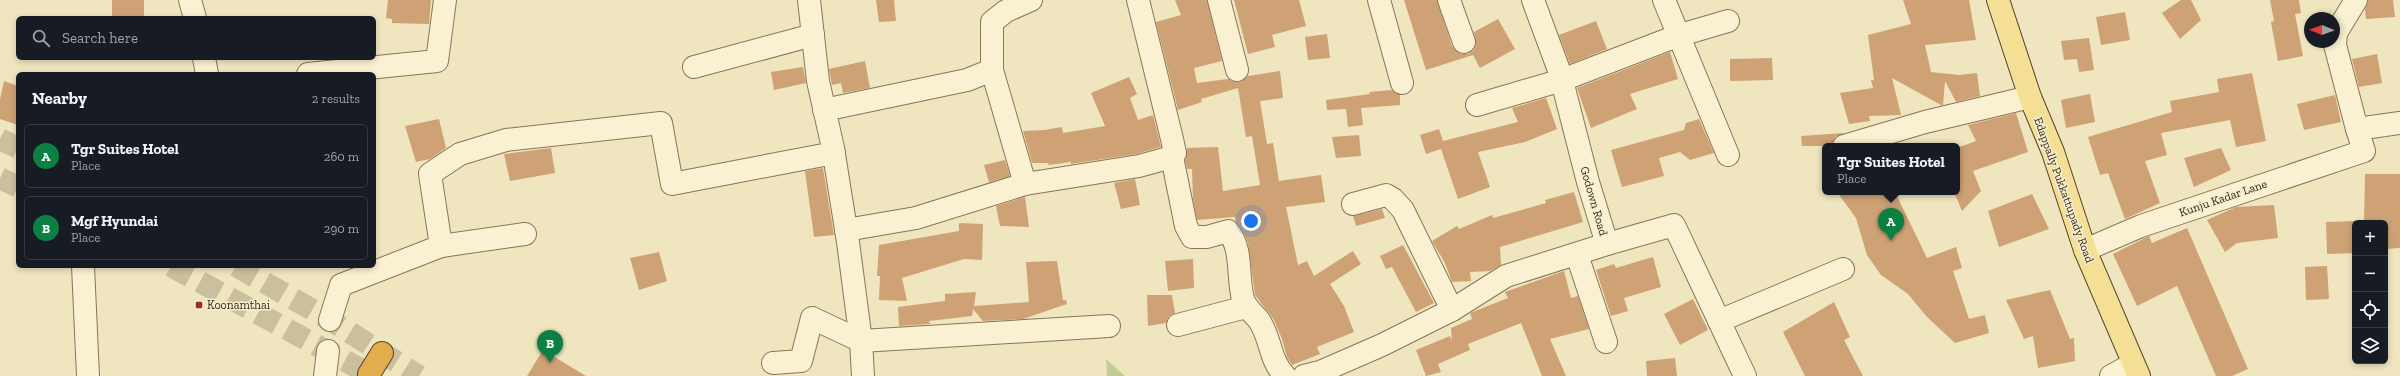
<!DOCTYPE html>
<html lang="en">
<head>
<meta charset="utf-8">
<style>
	:root { --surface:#171b24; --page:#20242c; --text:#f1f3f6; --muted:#9ea1a6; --line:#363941; --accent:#0b8043 }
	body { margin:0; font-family:"Zilla Slab",serif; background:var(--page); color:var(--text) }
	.controls { position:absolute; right:12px; bottom:12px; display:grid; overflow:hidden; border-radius:6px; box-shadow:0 2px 6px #0003 }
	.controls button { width:36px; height:36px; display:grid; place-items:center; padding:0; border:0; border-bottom:1px solid var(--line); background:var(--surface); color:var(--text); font:20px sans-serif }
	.compass { position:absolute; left:2304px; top:12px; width:36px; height:36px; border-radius:50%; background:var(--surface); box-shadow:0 2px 6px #0003; rotate:271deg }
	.you { position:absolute; left:1251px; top:221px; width:14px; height:14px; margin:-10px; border:3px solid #fff; border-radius:50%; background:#1a73e8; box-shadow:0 0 0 6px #1a73e833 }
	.badge { display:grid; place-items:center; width:26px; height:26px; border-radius:50%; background:var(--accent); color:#fff; font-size:13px; font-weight:700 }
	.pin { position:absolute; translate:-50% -33px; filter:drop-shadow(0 1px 2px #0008) }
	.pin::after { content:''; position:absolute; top:21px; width:14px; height:12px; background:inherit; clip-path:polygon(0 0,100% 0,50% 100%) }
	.popup { position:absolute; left:1822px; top:143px; width:138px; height:52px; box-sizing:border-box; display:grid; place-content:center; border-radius:6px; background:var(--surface); filter:drop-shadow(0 1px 3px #0005); font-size:13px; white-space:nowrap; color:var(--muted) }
	.popup b { font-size:15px; color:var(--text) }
	.popup::after { content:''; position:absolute; left:50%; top:100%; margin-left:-8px; border:8px solid transparent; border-top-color:var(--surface) }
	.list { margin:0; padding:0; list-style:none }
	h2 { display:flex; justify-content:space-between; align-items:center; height:52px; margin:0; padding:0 16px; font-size:17px }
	h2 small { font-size:13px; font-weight:400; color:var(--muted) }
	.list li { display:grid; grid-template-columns:26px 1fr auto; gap:12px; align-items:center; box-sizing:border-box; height:64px; margin:0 8px 8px; padding:0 8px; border:1px solid var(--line); border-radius:6px }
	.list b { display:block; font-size:15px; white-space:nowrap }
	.list p { margin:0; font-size:13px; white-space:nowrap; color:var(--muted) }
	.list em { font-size:13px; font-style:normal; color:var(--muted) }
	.icon { flex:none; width:22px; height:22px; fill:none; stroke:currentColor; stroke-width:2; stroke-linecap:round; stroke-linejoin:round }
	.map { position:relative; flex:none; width:2400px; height:376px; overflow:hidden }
	.search { position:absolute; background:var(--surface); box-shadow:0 2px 6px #0003; left:16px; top:16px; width:360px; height:44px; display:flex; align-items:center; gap:10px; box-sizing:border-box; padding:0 14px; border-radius:6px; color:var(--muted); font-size:15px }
	.panel { position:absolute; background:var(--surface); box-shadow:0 2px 6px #0003; left:16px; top:72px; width:360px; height:196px; border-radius:6px }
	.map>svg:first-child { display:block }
</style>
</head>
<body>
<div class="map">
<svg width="2400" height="376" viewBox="0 0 2400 376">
	<rect width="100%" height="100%" fill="#efe5bf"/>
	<path fill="#c1cd93" d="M1106 359 1125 376H1107Z"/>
	<g fill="#cea274">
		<rect x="112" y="0" width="32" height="18"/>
		<path d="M388 0H431L429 24 392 23V19L386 18Z"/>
		<path d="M876 0H894L896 21 879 22Z"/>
		<path d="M1175 0H1207L1222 61 1194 68 1197 83 1228 79 1240 82 1248 76 1280 71 1283 98 1260 101 1267 144 1273 143 1279 181 1321 175 1325 202 1286 207 1298 265 1307 261 1314 276 1353 251 1361 264 1330 284 1344 306 1354 332 1317 347 1320 354 1292 365 1287 357 1282 339 1274 320 1255 295 1248 243 1243 231 1236 222 1235 217 1197 220 1193 199 1192 169H1187L1185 160 1187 148 1218 147 1223 191 1260 185 1252 136 1246 137 1238 88 1201 99 1202 102 1178 110 1156 22 1181 15Z"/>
		<path d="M1234 0H1299L1306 26 1272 35 1275 47 1248 54Z"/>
		<path d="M1404 0H1437L1452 46 1461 54H1469L1474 50 1476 44 1474 32 1498 19 1515 49 1480 68 1473 55 1426 70Z"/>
		<path d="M1903 0H1969L1976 40 1925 45 1931 72 1959 75 1977 73 1980 96 1956 102 1945 81 1943 105H1941L1892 78 1901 115 1869 116 1870 121 1849 124 1840 93 1873 88 1871 80H1874L1868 35 1911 24Z"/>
		<path d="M2181 0H2191L2201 20 2180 39 2162 13Z"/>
		<path d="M2270 0H2299L2301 13 2295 14 2303 56 2278 61 2271 22 2274 21Z"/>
		<path d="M2368 0H2393L2395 17 2366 19 2365 10Z"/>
		<path d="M2125 12 2130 40 2101 45 2096 17Z"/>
		<path d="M1596 21 1607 49 1570 64 1559 35Z"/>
		<path d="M1327 34 1330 58 1308 60 1305 37Z"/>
		<path d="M2089 38 2094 70 2079 72 2077 59 2064 60 2061 41Z"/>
		<path d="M1670 52 1678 79 1630 94 1637 109 1591 128 1577 88Z"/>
		<path d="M2377 54 2382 83 2359 87 2352 59Z"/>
		<path d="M1772 58 1773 80 1730 81V59Z"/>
		<path d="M865 61 870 88 843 93 841 83 832 85 829 69Z"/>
		<path d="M803 67 806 83 774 90 771 72Z"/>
		<path d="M2252 73 2266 141 2236 147 2230 120 2161 133 2167 155 2145 161 2160 203 2125 219 2108 173 2100 175 2088 137 2172 112 2170 101 2219 92 2217 79Z"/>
		<path d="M1129 77 1137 94 1130 98 1138 120 1153 115 1161 147 1136 154 1071 164V162L1049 165 1048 163H1032L1023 131 1044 130 1062 127 1063 133 1105 126 1091 93Z"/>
		<path d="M4 81 18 86V125L0 119V99Z"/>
		<path d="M1392 90 1400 95V105L1361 108 1363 125 1348 127 1346 109 1327 110 1326 100 1370 94 1369 92Z"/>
		<path d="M2090 94 2095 122 2066 128 2061 100Z"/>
		<path d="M2335 95 2341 122 2304 130 2297 104Z"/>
		<path d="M1546 98 1557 129 1525 142 1478 152 1490 187 1458 199 1441 149 1426 154 1420 135 1439 129 1443 141 1518 122 1512 108Z"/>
		<path d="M2016 113 2028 152 1973 171 1981 191 1962 211 1954 192H1957V148L1976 141 1968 125Z"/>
		<path d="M439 119 446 148 430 159 416 162 405 126Z"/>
		<path d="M1699 119 1714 153 1690 160 1680 152 1659 158 1664 176 1622 187 1611 150 1684 130 1686 123Z"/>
		<path d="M1845 133 1835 137 1832 146H1802L1801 136Z"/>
		<path d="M1359 135 1361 156 1336 158 1332 137Z"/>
		<path d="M551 148 555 173 510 181 504 154Z"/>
		<path d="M2221 148 2231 170 2194 187 2184 158Z"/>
		<path d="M1005 160 1010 176 989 182 984 165Z"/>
		<path d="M823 168 834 235 814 237 805 171Z"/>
		<path d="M2365 174H2400V248L2385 249V223H2364Z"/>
		<path d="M1135 179 1140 205 1121 209 1114 183Z"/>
		<path d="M1574 192 1583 222 1500 247 1501 265 1490 271 1470 272 1471 281 1452 282 1445 263 1432 241 1457 226 1459 229 1492 215 1493 218 1546 203 1545 200Z"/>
		<path d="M1837 192H1895L1927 258 1956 247 1962 268 1953 271 1969 319 1985 315 1989 333 1955 343 1927 317 1908 294 1881 275 1867 255 1856 218Z"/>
		<path d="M2032 194 2049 229 1999 247 1988 211Z"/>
		<path d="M1025 197 1029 227 1000 226 996 206Z"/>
		<path d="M2274 205 2278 238 2237 243 2225 252 2207 220 2236 207Z"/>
		<path d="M1382 209 1385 218 1356 226 1353 216Z"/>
		<path d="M2355 221V253L2327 254 2326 222Z"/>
		<path d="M959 223 983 224 982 260 964 259 902 278 907 301 879 300 880 276H877L879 245 959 231Z"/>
		<path d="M2187 228 2248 369 2232 376H2216L2177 286 2137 306 2113 254 2149 236 2152 243Z"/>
		<path d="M1403 245 1434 303 1416 312 1392 267 1386 269 1380 256Z"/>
		<path d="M659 252 667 281 639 290 630 258Z"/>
		<path d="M1653 257 1661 287 1624 298 1628 311 1611 316 1596 270 1614 264 1616 268Z"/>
		<path d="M1193 259 1194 288 1168 291 1165 261Z"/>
		<path d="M1057 261 1063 300H1066L1067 304 1023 319 983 321 973 309 972 316 929 321 930 324 899 326 898 307 945 301V294L976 292 974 306 1029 302 1026 262Z"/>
		<path d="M2327 266 2329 299 2306 300 2305 267Z"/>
		<path d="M1564 271 1571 298 1578 296 1589 329 1550 339 1566 376H1542L1521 323 1468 344 1470 350 1438 364 1441 372 1426 376 1416 350 1450 336 1452 340 1451 328 1472 319 1470 313 1508 298 1505 292Z"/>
		<path d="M2050 290 2070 339 2074 338 2075 361 2038 368 2033 336 2024 339 2006 300Z"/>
		<path d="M1147 295H1172L1175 313 1169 316 1166 323 1148 326Z"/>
		<path d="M1693 299 1708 330 1680 345 1664 314Z"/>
		<path d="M1834 302 1850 337 1844 340 1863 376H1805L1783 332Z"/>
		<path d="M543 350 586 376H527Z"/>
		<path d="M1675 358 1677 376H1647L1646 361Z"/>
	</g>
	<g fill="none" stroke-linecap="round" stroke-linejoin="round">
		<g stroke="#cac09e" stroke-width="22" stroke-dasharray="22 11" stroke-linecap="butt">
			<path d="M0 139 18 148"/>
			<path d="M0 178 18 187"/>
			<path d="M171 266 373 376"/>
			<path d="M236 266 330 320 419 376"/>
		</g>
		<g stroke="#887557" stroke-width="24">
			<g id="minor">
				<path d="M190 0 195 18"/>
				<path d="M809 0 818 81 833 148 848 242 861 341 863 376"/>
				<path d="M1138 0 1172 139 1175 153 1172 157 1186 226 1192 237H1207L1228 231C1243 249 1237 277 1243 299 1246 308 1252 312 1258 319 1271 336 1269 360 1285 376"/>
				<path d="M1219 0 1237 70"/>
				<path d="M1379 0 1402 83"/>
				<path d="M1449 0 1464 42"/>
				<path d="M1533 0 1560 73 1588 182 1607 244 1674 225 1745 376"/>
				<path d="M1664 0 1728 155"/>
				<path d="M2356 0 2336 33 2335 45 2357 129"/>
				<path d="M204 58 207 74"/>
				<path d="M694 67 813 35"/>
				<path d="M992 70 1025 184"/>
				<path d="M308 74 437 61 445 0"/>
				<path d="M1477 105 1562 80 1677 36 1728 21"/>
				<path d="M824 110 967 80 992 70V22L1006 11 1031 0"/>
				<path d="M1844 146 1925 122 2030 97"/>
				<path d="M1353 204 1386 195 1393 199 1403 210 1452 310"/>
				<path d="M846 230 916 218 1025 184 1139 166 1172 157"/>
				<path d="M441 246 525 234"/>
				<path d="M2085 250 2141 226 2364 151 2357 129 2400 123"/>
				<path d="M1577 255 1606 342"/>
				<path d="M83 266 88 376"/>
				<path d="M330 320 341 285 441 246 430 174 460 154 506 140 661 123 672 184 834 153"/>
				<path d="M1719 321 1843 269"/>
				<path d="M1178 325 1246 307"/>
				<path d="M773 363 801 361 812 318 861 341 1109 326"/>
				<path d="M325 376 328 351"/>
				<path d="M1304 376 1320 372 1382 345 1452 310 1506 276 1607 244"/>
				<path d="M2111 376 2133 364"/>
			</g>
		</g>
		<g stroke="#55432c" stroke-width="24">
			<path id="major" d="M1998 0 2030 97 2053 152 2085 250 2139 376"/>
		</g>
		<g stroke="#55432c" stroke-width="24">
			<path id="highway" d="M369 374 382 353"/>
		</g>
		<use href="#minor" stroke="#faf1d2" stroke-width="22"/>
		<use href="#major" stroke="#f4df95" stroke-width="22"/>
		<use href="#highway" stroke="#e2ae4c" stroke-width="22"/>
	</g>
	<rect fill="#992f25" stroke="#f6eecf" stroke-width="1.5" x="195" y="301" width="8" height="8" rx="2"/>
	<g text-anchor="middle" stroke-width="3" stroke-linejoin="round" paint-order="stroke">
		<g font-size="12" fill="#372b1c" stroke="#f6eecf">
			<text transform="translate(2064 190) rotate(70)" y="4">Edappally Pukkattupady Road</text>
			<text transform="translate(2223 198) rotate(-19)" y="4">Kunju Kadar Lane</text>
			<text transform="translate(1594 201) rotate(74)" y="4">Godown Road</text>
		</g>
		<g font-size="12" fill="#372b1c" stroke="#f6eecf" text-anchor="start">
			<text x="207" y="309">Koonamthai</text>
		</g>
	</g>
</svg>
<div class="controls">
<button>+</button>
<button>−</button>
<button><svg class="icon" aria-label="locate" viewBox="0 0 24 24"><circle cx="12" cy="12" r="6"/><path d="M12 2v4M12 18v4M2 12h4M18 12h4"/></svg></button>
<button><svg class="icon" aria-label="layers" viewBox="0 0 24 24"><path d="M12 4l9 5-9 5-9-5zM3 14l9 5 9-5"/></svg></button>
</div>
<svg class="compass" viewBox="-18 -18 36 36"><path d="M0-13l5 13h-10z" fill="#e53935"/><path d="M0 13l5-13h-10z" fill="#9ea1a6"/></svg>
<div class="you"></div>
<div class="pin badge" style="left:1891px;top:241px">A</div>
<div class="popup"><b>Tgr Suites Hotel</b>Place</div>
<div class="pin badge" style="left:550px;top:363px">B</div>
<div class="search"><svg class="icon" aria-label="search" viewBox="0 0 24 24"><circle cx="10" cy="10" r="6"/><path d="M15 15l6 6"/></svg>Search here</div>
<section class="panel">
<h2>Nearby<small>2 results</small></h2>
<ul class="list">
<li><span class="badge">A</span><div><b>Tgr Suites Hotel</b><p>Place</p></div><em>260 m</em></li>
<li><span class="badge">B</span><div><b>Mgf Hyundai</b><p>Place</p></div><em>290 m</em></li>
</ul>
</section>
</div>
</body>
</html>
